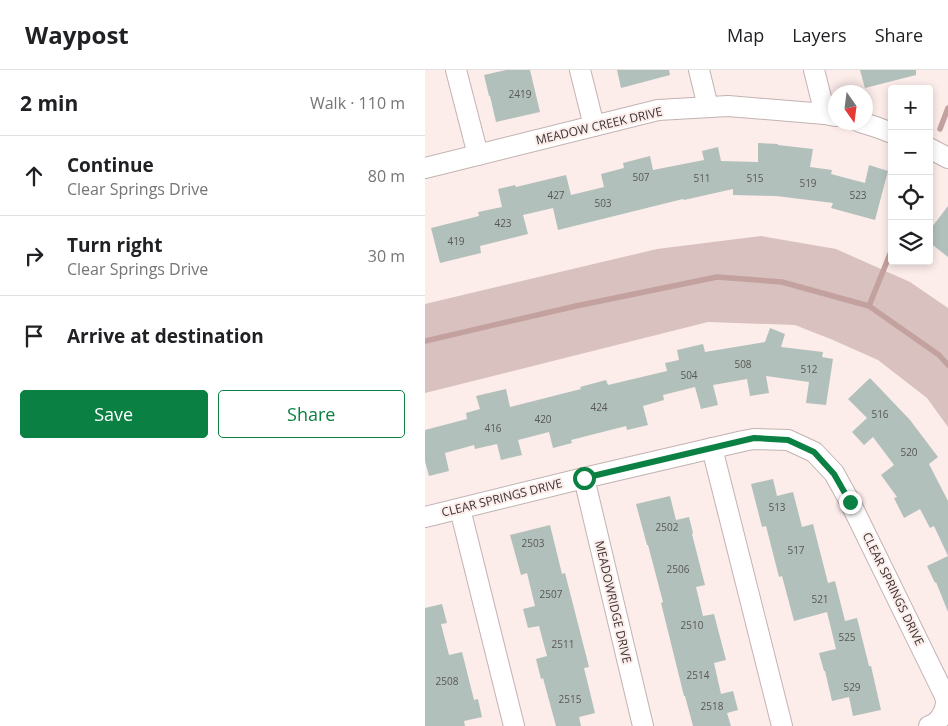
<!DOCTYPE html>
<html lang="en">
<head>
<meta charset="utf-8">
<style>
	:root { --surface:#fff; --page:#f6f6f6; --text:#202124; --muted:#757577; --line:#e0e0e0; --accent:#0b8043 }
	body { margin:0; font-family:"Open Sans",sans-serif; background:var(--page); color:var(--text) }
	.controls { position:absolute; right:15px; top:15px; display:grid; overflow:hidden; border-radius:5px; box-shadow:0 2px 8px #0003 }
	.controls button { width:45px; height:45px; display:grid; place-items:center; padding:0; border:0; border-bottom:1px solid var(--line); background:var(--surface); color:var(--text); font:25px sans-serif }
	.compass { position:absolute; left:403px; top:15px; width:45px; height:45px; border-radius:50%; background:var(--surface); box-shadow:0 2px 8px #0003; rotate:166deg }
	.stop { position:absolute; width:15px; height:15px; margin:-11px; border:4px solid #0b8043; border-radius:50%; background:#fff }
	.stop.end { background:#0b8043; border-color:#fff; box-shadow:0 1px 5px #0008 }
	.list { margin:0; padding:0; list-style:none }
	h2 { display:flex; justify-content:space-between; align-items:center; height:65px; margin:0; padding:0 20px; font-size:21px }
	h2 small { font-size:16px; font-weight:400; color:var(--muted) }
	.list li { display:grid; grid-template-columns:32px 1fr auto; gap:15px; align-items:center; box-sizing:border-box; height:80px; padding:0 20px; border-top:1px solid var(--line) }
	.list b { display:block; font-size:19px; white-space:nowrap }
	.list p { margin:0; font-size:16px; white-space:nowrap; color:var(--muted) }
	.list em { font-size:16px; font-style:normal; color:var(--muted) }
	.actions { display:flex; gap:10px; padding:15px 20px }
	.actions a { flex:1; padding:11px 0; border:1px solid var(--accent); border-radius:5px; text-align:center; font-size:18px; color:var(--accent) }
	.actions .main { background:var(--accent); color:#fff }
	.icon { flex:none; width:28px; height:28px; fill:none; stroke:currentColor; stroke-width:2; stroke-linecap:round; stroke-linejoin:round }
	.map { position:relative; flex:none; width:523px; height:656px; overflow:hidden }
	header { display:flex; align-items:center; gap:30px; box-sizing:border-box; height:70px; padding:0 25px; background:var(--surface); border-bottom:1px solid var(--line) }
	header strong { font-size:24px }
	nav { display:flex; gap:28px; margin-inline-start:auto; font-size:18px }
	main { display:flex }
	aside { flex:1; background:var(--surface) }
	.map>svg:first-child { display:block }
</style>
</head>
<body>
<header>
<strong>Waypost</strong>
<nav><a>Map</a><a>Layers</a><a>Share</a></nav>
</header>
<main>
<aside>
<h2>2 min<small>Walk · 110 m</small></h2>
<ul class="list">
<li><svg class="icon" aria-label="ahead" viewBox="0 0 24 24"><path d="M12 20V5M6 11l6-6 6 6"/></svg><div><b>Continue</b><p>Clear Springs Drive</p></div><em>80 m</em></li>
<li><svg class="icon" aria-label="right" viewBox="0 0 24 24"><path d="M7 20v-9h11M14 6l5 5-5 5"/></svg><div><b>Turn right</b><p>Clear Springs Drive</p></div><em>30 m</em></li>
<li><svg class="icon" aria-label="arrive" viewBox="0 0 24 24"><path d="M6 21V4h12l-3 4 3 4H6"/></svg><div><b>Arrive at destination</b></div></li>
</ul>
<div class="actions"><a class="main">Save</a><a>Share</a></div>
</aside>
<div class="map">
<svg width="523" height="656" viewBox="0 0 523 656">
	<rect width="100%" height="100%" fill="#fcecea"/>
	<path fill="#d8c1be" d="M336 166 411 179 485 212 523 238V357L502 328 453 290 408 270 370 255 283 252 0 323V234L232 179Z"/>
	<g fill="none" stroke-linecap="round" stroke-linejoin="round">
		<g stroke="#c3a19e" stroke-width="5.5">
			<path d="M515 59 523 38"/>
			<path d="M444 236 467 179"/>
			<path d="M0 271 151 236 292 207 357 212 444 236 514 285 523 295"/>
		</g>
	</g>
	<g fill="#b2c0bb">
		<path d="M81 0H105L115 42 71 52 65 26H64L59 5Z"/>
		<path d="M192 0H244L245 5 196 18Z"/>
		<path d="M435 0H491V5L440 18Z"/>
		<path d="M333 73 353 74V75L388 79 385 97 407 100 406 104 440 113 444 95 463 101 450 150 406 138 408 133 351 126 308 125V119L259 130 258 129 133 160 128 138 98 145 103 164 55 176 56 183 15 193 6 158 54 146 53 142 77 137 73 119 90 115 91 117 141 105 146 125 179 117 176 104 199 98 198 93 225 86 228 100 279 90 277 81 293 77 296 91 333 92Z"/>
		<path d="M523 136V187L504 172V161Z"/>
		<path d="M345 258 360 264 356 277 398 282 397 287 408 289 401 335 381 333 384 312 341 306 344 323 325 326 322 309 288 315 293 335 276 339 270 317 238 325 239 330 218 336 223 355 202 360 201 356 146 370 147 373 128 378 124 362 93 370 97 385 76 390 72 374 50 379 49 375 20 383 24 401 4 406 0 391V360L42 349 41 343 55 339 51 326 81 319 85 337 156 319 155 317 181 310 183 315 242 301 240 293 254 290 252 280 278 274 280 282 340 272Z"/>
		<path d="M445 308 485 350 513 387 504 394 523 431V486L509 456 505 458 495 439 479 448 469 428 472 427 456 405 469 395 448 367 439 375 427 362 442 348 423 329Z"/>
		<path d="M348 409 352 426 368 422 377 457 388 454 403 513 410 511 420 551 432 548 444 596H446L456 640 428 646 424 627 407 631 400 601H399L394 583 411 579 402 542 369 551 357 506 354 507 341 456 337 457 326 414Z"/>
		<path d="M245 426 251 450 264 447 268 463 267 464 280 515 271 517 278 546 289 544 301 590 289 593 296 624 308 621 313 640 302 643 306 656H268L260 626H259L236 533 238 532 223 475H222L211 434Z"/>
		<path d="M125 455 137 504 140 503 164 597 159 598 170 643 154 647 156 656H131L118 608 116 609 111 589 122 586 114 556 103 558 98 539 110 536 102 503 96 505 85 465Z"/>
		<path d="M523 486V542L511 512 510 513 502 496Z"/>
		<path d="M17 534 22 553 16 554 24 585 37 582 49 630 53 629 57 647 39 651 40 656H0V538Z"/>
	</g>
	<g fill="none" stroke-linecap="round" stroke-linejoin="round">
		<g stroke="#c2b3b2" stroke-width="22">
			<g id="minor">
				<path d="M31 0 53 85"/>
				<path d="M155 0 169 56"/>
				<path d="M274 0 283 37"/>
				<path d="M389 0 400 44"/>
				<path d="M435 52 451 57 467 63"/>
				<path d="M504 78 523 88"/>
				<path d="M0 98 233 40 303 36 400 44 410 46"/>
				<path d="M287 378 357 656"/>
				<path d="M159 408 218 656"/>
				<path d="M35 439 89 656"/>
				<path d="M0 447 159 408 318 371 329 369 363 370 389 382 409 403 425 432 519 624C520 627 521 630 521 632 521 642 513 654 504 656"/>
			</g>
		</g>
		<use href="#minor" stroke="#fff" stroke-width="20"/>
	</g>
	<g fill="none" stroke-linecap="round" stroke-linejoin="round">
		<path stroke="#0b8043" stroke-width="6" d="M159 408 329 368 363 370 389 382 409 404 425 432"/>
	</g>
	<g text-anchor="middle" stroke-width="4" stroke-linejoin="round" paint-order="stroke">
		<g font-size="10" fill="#585755">
			<text x="95" y="28">2419</text>
			<text x="216" y="111">507</text>
			<text x="277" y="112">511</text>
			<text x="330" y="112">515</text>
			<text x="383" y="117">519</text>
			<text x="131" y="129">427</text>
			<text x="433" y="129">523</text>
			<text x="178" y="137">503</text>
			<text x="78" y="157">423</text>
			<text x="31" y="175">419</text>
			<text x="318" y="298">508</text>
			<text x="384" y="303">512</text>
			<text x="264" y="309">504</text>
			<text x="174" y="341">424</text>
			<text x="455" y="348">516</text>
			<text x="118" y="353">420</text>
			<text x="68" y="362">416</text>
			<text x="484" y="386">520</text>
			<text x="352" y="441">513</text>
			<text x="242" y="461">2502</text>
			<text x="108" y="477">2503</text>
			<text x="371" y="484">517</text>
			<text x="253" y="503">2506</text>
			<text x="126" y="528">2507</text>
			<text x="395" y="533">521</text>
			<text x="267" y="559">2510</text>
			<text x="422" y="571">525</text>
			<text x="138" y="578">2511</text>
			<text x="273" y="609">2514</text>
			<text x="22" y="615">2508</text>
			<text x="427" y="621">529</text>
			<text x="145" y="633">2515</text>
			<text x="287" y="640">2518</text>
		</g>
		<g font-size="12" fill="#3a3433" stroke="#fcecea">
			<text transform="translate(174 56) rotate(-13)" y="4">MEADOW CREEK DRIVE</text>
			<text transform="translate(77 428) rotate(-14)" y="4">CLEAR SPRINGS DRIVE</text>
			<text transform="translate(468 519) rotate(64)" y="4">CLEAR SPRINGS DRIVE</text>
			<text transform="translate(188 532) rotate(77)" y="4">MEADOWRIDGE DRIVE</text>
		</g>
	</g>
</svg>
<div class="controls">
<button>+</button>
<button>−</button>
<button><svg class="icon" aria-label="locate" viewBox="0 0 24 24"><circle cx="12" cy="12" r="6"/><path d="M12 2v4M12 18v4M2 12h4M18 12h4"/></svg></button>
<button><svg class="icon" aria-label="layers" viewBox="0 0 24 24"><path d="M12 4l9 5-9 5-9-5zM3 14l9 5 9-5"/></svg></button>
</div>
<svg class="compass" viewBox="-18 -18 36 36"><path d="M0-13l5 13h-10z" fill="#e53935"/><path d="M0 13l5-13h-10z" fill="#757577"/></svg>
<div class="stop" style="left:159px;top:408px"></div>
<div class="stop end" style="left:425px;top:432px"></div>
</div>
</main>
</body>
</html>
